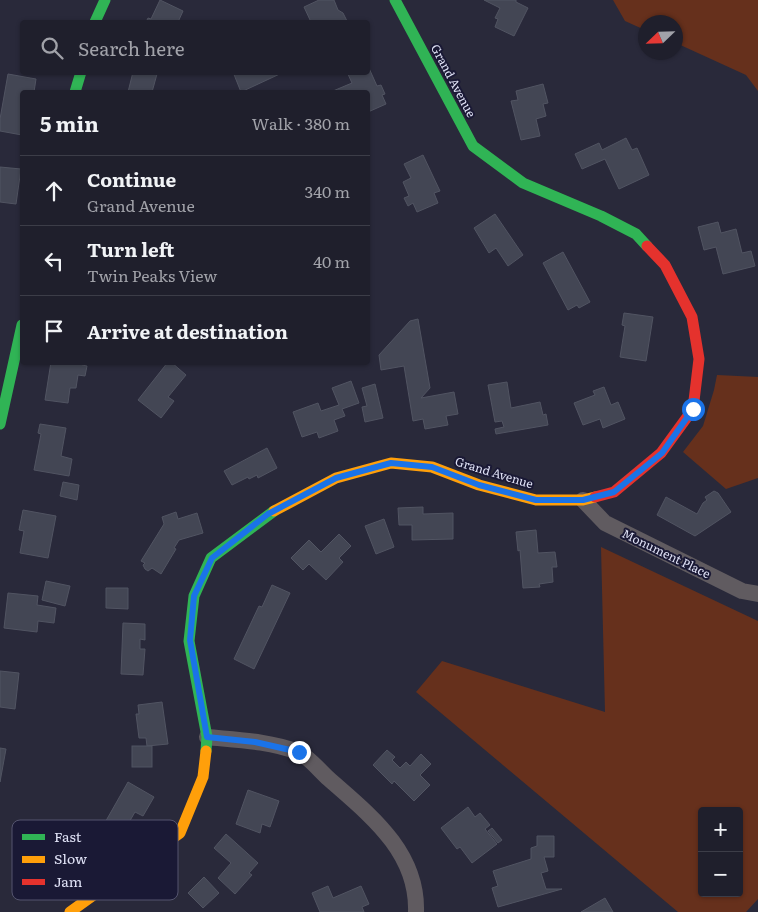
<!DOCTYPE html>
<html lang="en">
<head>
<meta charset="utf-8">
<style>
	:root { --surface:#1f1f2c; --page:#272734; --text:#f1f3f6; --muted:#a1a2a9; --line:#3c3d48 }
	body { margin:0; font-family:Literata,serif; background:var(--page); color:var(--text) }
	.controls { position:absolute; right:15px; bottom:15px; display:grid; overflow:hidden; border-radius:5px; box-shadow:0 1px 4px #0004 }
	.controls button { width:45px; height:45px; display:grid; place-items:center; padding:0; border:0; border-bottom:1px solid var(--line); background:var(--surface); color:var(--text); font:25px sans-serif }
	.compass { position:absolute; left:638px; top:15px; width:45px; height:45px; border-radius:50%; background:var(--surface); box-shadow:0 1px 4px #0004; rotate:247deg }
	.stop { position:absolute; width:15px; height:15px; margin:-11px; border:4px solid #1a73e8; border-radius:50%; background:#fff }
	.stop.end { background:#1a73e8; border-color:#fff; box-shadow:0 1px 5px #0008 }
	.list { margin:0; padding:0; list-style:none }
	h2 { display:flex; justify-content:space-between; align-items:center; height:65px; margin:0; padding:0 20px; font-size:21px }
	h2 small { font-size:16px; font-weight:400; color:var(--muted) }
	.list li { display:grid; grid-template-columns:32px 1fr auto; gap:15px; align-items:center; box-sizing:border-box; height:70px; padding:0 20px; border-top:1px solid var(--line) }
	.list b { display:block; font-size:19px; white-space:nowrap }
	.list p { margin:0; font-size:16px; white-space:nowrap; color:var(--muted) }
	.list em { font-size:16px; font-style:normal; color:var(--muted) }
	.icon { flex:none; width:28px; height:28px; fill:none; stroke:currentColor; stroke-width:2; stroke-linecap:round; stroke-linejoin:round }
	.map { position:relative; flex:none; width:758px; height:912px; overflow:hidden }
	.search { position:absolute; background:var(--surface); box-shadow:0 1px 4px #0004; left:20px; top:20px; width:350px; height:55px; display:flex; align-items:center; gap:12px; box-sizing:border-box; padding:0 18px; border-radius:5px; color:var(--muted); font-size:19px }
	.panel { position:absolute; background:var(--surface); box-shadow:0 1px 4px #0004; left:20px; top:90px; width:350px; height:275px; border-radius:5px }
	.map>svg:first-child { display:block }
</style>
</head>
<body>
<div class="map">
<svg width="758" height="912" viewBox="0 0 758 912">
	<rect width="100%" height="100%" fill="#29293a"/>
	<g fill="#66301c" fill-rule="evenodd">
		<path d="M613 0H758V91L746 75 676 43V22H646L645 30 625 21Z"/>
		<path d="M717 375 758 377V478L726 489 683 452 703 426 714 390Z"/>
		<path d="M601 547 758 621V899L746 912H678L416 692 442 661 605 712ZM702 811H739V893H702Z"/>
	</g>
	<g fill="#434654" stroke="#515462">
		<path d="M160 0 183 11 178 22H143L144 21 146 22 148 18 151 19Z"/>
		<path d="M319 0H334L338 10 343 13 347 21 345 22H311L304 7Z"/>
		<path d="M484 0H516V2L528 8 514 36 495 27 498 19 495 18 500 8Z"/>
		<path d="M368 66 377 86 381 85 385 94 382 95 386 104 368 112V92L333 91 352 83 347 72H368Z"/>
		<path d="M133 72 157 74 152 92H128Z"/>
		<path d="M233 72H284L241 92Z"/>
		<path d="M8 74 36 79 34 92H22V135L0 131V119Z"/>
		<path d="M543 84 548 103 543 104 546 116 536 119 540 136 521 140 511 101 518 100 516 91Z"/>
		<path d="M626 138 632 150 637 148 649 175 619 189 605 159 582 169 575 154 599 143 602 150Z"/>
		<path d="M423 155 440 191 434 193 438 203 417 212 413 203 408 206 404 198 409 196 403 182 411 178 404 164Z"/>
		<path d="M0 167 21 169 16 204 0 202Z"/>
		<path d="M495 214 523 255 508 266 496 248 489 253 474 228Z"/>
		<path d="M718 222 721 233 736 229 742 253 751 251 755 266 723 274 716 247 704 250 698 227Z"/>
		<path d="M563 252 590 302 579 308 577 305 568 310 543 263Z"/>
		<path d="M624 313 653 317 646 361 620 357 625 326 622 325Z"/>
		<path d="M418 319 430 388 421 398 454 392 458 414 446 416 448 425 425 429 423 419 413 421 404 366 381 370 379 355 410 321Z"/>
		<path d="M51 362H83L82 365 87 366 85 376 78 375 76 388H70L68 403 45 400Z"/>
		<path d="M168 362H171L186 375 168 397 174 401 161 418 138 400Z"/>
		<path d="M351 381 359 403 342 409 345 416 334 420 338 431 319 438 317 432 302 437 293 412 318 403 321 411 339 405 332 388Z"/>
		<path d="M507 382 511 408 540 402 543 415 546 414 548 425 496 434 495 429 504 427 502 421 495 422 488 385Z"/>
		<path d="M375 384 383 418 365 422 362 407 367 406 362 388Z"/>
		<path d="M604 387 611 405 618 402 625 419 603 428 600 419 583 425 574 403 595 395 593 391Z"/>
		<path d="M40 424 66 428 61 456 72 459 69 476 34 470 41 434 38 433Z"/>
		<path d="M267 448 277 468 258 478 257 475 249 479 248 477 232 485 224 471Z"/>
		<path d="M63 482 79 485 77 500 60 496Z"/>
		<path d="M714 491 718 493 731 512 695 536 657 515 666 497 697 514 703 503 707 500 705 497Z"/>
		<path d="M423 507V514L453 513V539L412 540V525H399L398 508Z"/>
		<path d="M23 510 56 516 48 558 20 553 24 531 19 530Z"/>
		<path d="M176 512 178 519 197 513 203 533 179 540 174 548 176 549 161 574 152 568 148 571 145 569 143 565 145 563 141 561 164 524 162 517Z"/>
		<path d="M384 519 394 547 376 554 365 526Z"/>
		<path d="M536 530 538 553 555 552 557 567H552L553 582 539 584 540 587 523 588 520 550 518 551 516 532Z"/>
		<path d="M339 534 351 546 339 558 343 562 326 580 309 564 303 570 291 558 309 540 321 552Z"/>
		<path d="M46 581 70 586 65 606 42 600Z"/>
		<path d="M272 585 290 593 254 669 234 659 259 606 262 607Z"/>
		<path d="M106 588H128V609L106 608Z"/>
		<path d="M8 593 38 596 37 605 56 608 54 623 38 621 37 632 4 628Z"/>
		<path d="M123 623 145 624V640L140 639V649H145L143 675 121 674Z"/>
		<path d="M0 671 19 673 15 709 0 707Z"/>
		<path d="M162 702 168 744 147 746 146 738H139L136 714H139L138 705Z"/>
		<rect x="132" y="746" width="20" height="21"/>
		<path d="M0 748 6 749 0 782Z"/>
		<path d="M387 750 395 757 392 760 400 768 406 762 410 766 421 754 431 764 420 775 430 785 414 801 394 781 392 784 373 765Z"/>
		<path d="M128 782 154 797 143 816 135 812 121 836 103 826Z"/>
		<path d="M248 790 279 801 270 827 262 824 260 833 236 824Z"/>
		<path d="M468 807 475 817 480 813 490 825 485 829 497 844 472 863 460 847 457 849 441 828Z"/>
		<path d="M492 828 502 840 498 843 488 831Z"/>
		<path d="M226 834 258 863 249 873 252 875 235 894 218 878 231 863 214 848Z"/>
		<path d="M537 836H554V857H544L548 871 541 873 546 889H562L498 907 492 888 498 886 493 871 531 859V848L537 846Z"/>
		<path d="M204 877 219 893 203 908 188 893Z"/>
		<path d="M328 886 333 898 361 886 369 904 362 907 364 912H320L312 893Z"/>
		<path d="M605 898 613 912H581Z"/>
	</g>
	<g fill="none" stroke-linecap="round" stroke-linejoin="round">
		<g stroke="#605b60" stroke-width="16">
			<path d="M583 500 605 523 742 591 758 594"/>
			<path d="M207 737C237 740 269 741 298 752 307 755 321 772 329 779 370 815 418 852 416 912"/>
		</g>
		<g stroke="#30b455" stroke-width="11">
			<path d="M395 0 473 146 523 183 601 216 636 234 647 246"/>
			<path d="M95 22 105 0"/>
			<path d="M75 92 81 72"/>
			<path d="M0 424 22 325"/>
			<path d="M206 751 207 737 189 641 194 596 211 558 274 511"/>
		</g>
		<g stroke="#ff9f0a" stroke-width="11">
			<path d="M274 511 336 478 391 463 432 467 479 485 536 500H583L595 497"/>
			<path d="M70 912 180 833 203 777 206 751"/>
		</g>
		<path stroke="#e5322d" stroke-width="11" d="M595 497 614 492 661 453 693 409 699 359 692 317 665 265 647 246"/>
	</g>
	<g fill="none" stroke-linecap="round" stroke-linejoin="round">
		<path stroke="#1a73e8" stroke-width="6" d="M299 752 255 742 207 737 190 640 194 596 212 558 268 514 336 478 391 463 432 467 479 485 536 500H583L614 492 662 453 693 409"/>
	</g>
	<g text-anchor="middle" stroke-width="4" stroke-linejoin="round" paint-order="stroke">
		<g font-size="12" fill="#e0e2f6" stroke="#1a1935">
			<text transform="translate(453 81) rotate(62)" y="4">Grand Avenue</text>
			<text transform="translate(494 473) rotate(17)" y="4">Grand Avenue</text>
			<text transform="translate(666 554) rotate(26)" y="4">Monument Place</text>
		</g>
	</g>
	<rect x="12" y="820" width="166" height="80" rx="8" fill="#1a1935" stroke="#55556f" stroke-width="1"/>
	<rect x="22" y="834" width="23" height="6" fill="#30b455"/>
	<rect x="22" y="856" width="23" height="7" fill="#ff9f0a"/>
	<rect x="22" y="879" width="23" height="6" fill="#e5322d"/>
	<g font-size="14" fill="#e0e2f6">
		<text x="54" y="842">Fast</text>
		<text x="54" y="864">Slow</text>
		<text x="54" y="887">Jam</text>
	</g>
</svg>
<div class="controls">
<button>+</button>
<button>−</button>
</div>
<svg class="compass" viewBox="-18 -18 36 36"><path d="M0-13l5 13h-10z" fill="#e53935"/><path d="M0 13l5-13h-10z" fill="#a1a2a9"/></svg>
<div class="stop" style="left:693px;top:409px"></div>
<div class="stop end" style="left:299px;top:752px"></div>
<div class="search"><svg class="icon" aria-label="search" viewBox="0 0 24 24"><circle cx="10" cy="10" r="6"/><path d="M15 15l6 6"/></svg>Search here</div>
<section class="panel">
<h2>5 min<small>Walk · 380 m</small></h2>
<ul class="list">
<li><svg class="icon" aria-label="ahead" viewBox="0 0 24 24"><path d="M12 20V5M6 11l6-6 6 6"/></svg><div><b>Continue</b><p>Grand Avenue</p></div><em>340 m</em></li>
<li><svg class="icon" aria-label="left" viewBox="0 0 24 24"><path d="M17 20v-9H6M10 6l-5 5 5 5"/></svg><div><b>Turn left</b><p>Twin Peaks View</p></div><em>40 m</em></li>
<li><svg class="icon" aria-label="arrive" viewBox="0 0 24 24"><path d="M6 21V4h12l-3 4 3 4H6"/></svg><div><b>Arrive at destination</b></div></li>
</ul>
</section>
</div>
</body>
</html>
